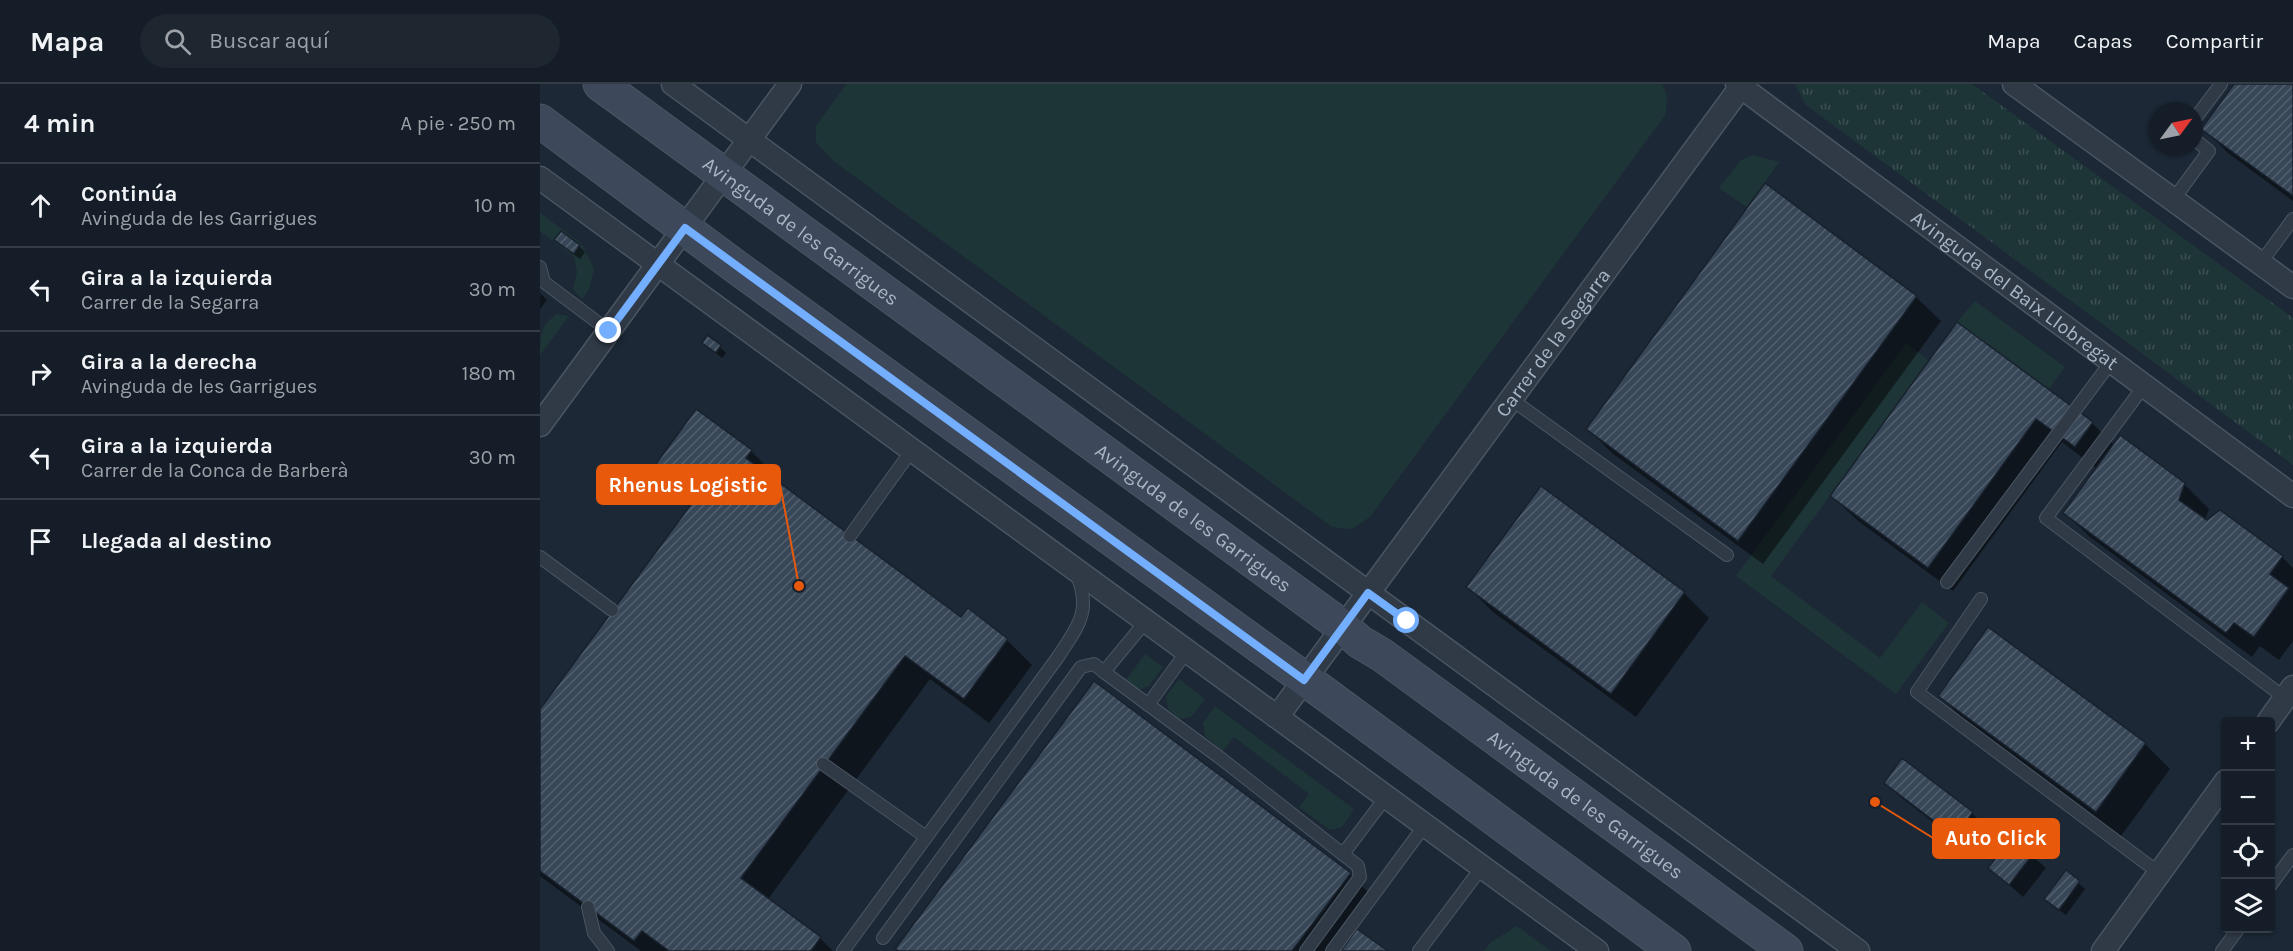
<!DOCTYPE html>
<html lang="es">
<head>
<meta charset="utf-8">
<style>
	:root { --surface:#151e28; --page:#1e2730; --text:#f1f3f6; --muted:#9da2a8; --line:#343c45 }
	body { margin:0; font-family:Karla,sans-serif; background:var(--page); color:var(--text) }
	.controls { position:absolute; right:18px; bottom:18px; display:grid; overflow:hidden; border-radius:6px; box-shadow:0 2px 4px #0004 }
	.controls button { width:54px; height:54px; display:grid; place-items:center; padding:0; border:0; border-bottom:2px solid var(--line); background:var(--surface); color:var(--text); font:30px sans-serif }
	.compass { position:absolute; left:1609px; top:18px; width:54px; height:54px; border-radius:50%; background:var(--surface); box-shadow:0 2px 4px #0004; rotate:57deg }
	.stop { position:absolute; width:18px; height:18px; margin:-14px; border:4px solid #74afff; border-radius:50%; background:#fff }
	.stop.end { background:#74afff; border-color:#fff; box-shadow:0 2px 6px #0008 }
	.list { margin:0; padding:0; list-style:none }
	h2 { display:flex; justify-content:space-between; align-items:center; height:78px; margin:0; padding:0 24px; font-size:26px }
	h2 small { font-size:20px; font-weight:400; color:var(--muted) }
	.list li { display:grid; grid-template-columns:39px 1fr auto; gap:18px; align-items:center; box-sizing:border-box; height:84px; padding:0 24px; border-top:2px solid var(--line) }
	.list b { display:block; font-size:22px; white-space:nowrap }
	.list p { margin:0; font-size:20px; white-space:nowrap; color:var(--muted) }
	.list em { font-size:20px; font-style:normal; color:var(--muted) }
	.icon { flex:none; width:33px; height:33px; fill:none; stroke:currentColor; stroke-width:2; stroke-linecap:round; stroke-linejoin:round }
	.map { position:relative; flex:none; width:1753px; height:867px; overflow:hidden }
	header { display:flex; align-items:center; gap:36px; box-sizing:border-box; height:84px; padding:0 30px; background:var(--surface); border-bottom:2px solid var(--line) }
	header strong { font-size:28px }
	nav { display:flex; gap:33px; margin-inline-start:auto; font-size:21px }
	.search { width:420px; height:54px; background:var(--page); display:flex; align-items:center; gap:15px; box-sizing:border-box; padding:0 21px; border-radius:33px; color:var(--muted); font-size:22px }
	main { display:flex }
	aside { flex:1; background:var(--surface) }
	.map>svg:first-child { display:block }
</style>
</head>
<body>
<header>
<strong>Mapa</strong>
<div class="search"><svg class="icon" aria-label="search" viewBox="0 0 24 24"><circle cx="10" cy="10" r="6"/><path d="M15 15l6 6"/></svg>Buscar aquí</div>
<nav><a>Mapa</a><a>Capas</a><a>Compartir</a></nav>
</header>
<main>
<aside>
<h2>4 min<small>A pie · 250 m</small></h2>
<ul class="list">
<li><svg class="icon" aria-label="ahead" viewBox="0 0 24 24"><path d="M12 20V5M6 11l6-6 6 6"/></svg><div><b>Continúa</b><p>Avinguda de les Garrigues</p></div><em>10 m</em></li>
<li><svg class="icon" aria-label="left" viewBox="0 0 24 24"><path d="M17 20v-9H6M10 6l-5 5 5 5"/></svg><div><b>Gira a la izquierda</b><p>Carrer de la Segarra</p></div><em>30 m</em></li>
<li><svg class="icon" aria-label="right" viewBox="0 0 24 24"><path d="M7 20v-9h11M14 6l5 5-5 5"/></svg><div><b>Gira a la derecha</b><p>Avinguda de les Garrigues</p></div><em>180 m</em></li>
<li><svg class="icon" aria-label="left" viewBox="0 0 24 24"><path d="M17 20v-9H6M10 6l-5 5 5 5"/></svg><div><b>Gira a la izquierda</b><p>Carrer de la Conca de Barberà</p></div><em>30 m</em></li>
<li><svg class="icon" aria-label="arrive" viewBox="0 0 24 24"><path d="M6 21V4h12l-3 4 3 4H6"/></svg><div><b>Llegada al destino</b></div></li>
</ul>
</aside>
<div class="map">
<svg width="1753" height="867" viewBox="0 0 1753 867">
	<defs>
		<pattern id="park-tufts" width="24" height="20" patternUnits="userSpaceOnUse" patternTransform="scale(1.5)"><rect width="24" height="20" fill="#1e3537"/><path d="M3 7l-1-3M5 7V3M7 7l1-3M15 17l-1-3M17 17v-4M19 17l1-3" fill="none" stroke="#3c5052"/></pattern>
		<pattern id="building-hatch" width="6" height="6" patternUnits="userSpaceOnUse" patternTransform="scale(1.5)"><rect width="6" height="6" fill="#384758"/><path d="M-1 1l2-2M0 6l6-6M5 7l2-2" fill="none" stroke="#525f6e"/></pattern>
	</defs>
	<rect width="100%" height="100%" fill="#1c2836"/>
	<g fill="#1e3537">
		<path d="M306 0H1122L1127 11 1126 30 830 433 812 445 792 443 292 76 276 58V42Z"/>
		<path d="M1214 71 1239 78 1208 124 1179 104 1201 76Z"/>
		<path d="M0 129 42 160 54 185 49 205 42 215 33 205 37 188 34 173 0 147Z"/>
		<path d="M1435 217 1525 283 1509 305 1417 238Z"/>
		<path d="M17 230 29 232 0 271C0 251 0 242 17 230Z"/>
		<path d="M1366 259 1389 277 1231 492 1340 574 1382 518 1409 539 1356 610 1196 492Z"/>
		<path d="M605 570 623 583 609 602 598 606 586 596Z"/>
		<path d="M639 595 665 615 651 633 639 635 628 625 626 612Z"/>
		<path d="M675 622 814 725 802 743 790 746 759 723 769 710 694 653 683 667 665 652 663 639Z"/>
		<path d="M977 842 1011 867H944L951 858Z"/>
	</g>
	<path fill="url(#park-tufts)" d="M1255 0H1432L1753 234V381L1266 21Z"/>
	<g fill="#0007">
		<path d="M1696 0H1753V117L1688 69 1663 44Z"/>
		<path d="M22 162H39L45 168 40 175Z"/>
		<path d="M0 209 7 216 0 225Z"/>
		<path d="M1376 213 1401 237 1223 480 1072 369 1048 345Z"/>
		<path d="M1418 240 1552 339 1574 361 1644 400 1669 425 1665 436 1742 473 1753 484V557L1739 576 1720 562 1712 573 1550 453 1525 429 1557 385 1522 358 1413 507 1317 436 1292 412Z"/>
		<path d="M168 253 186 269 182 274 164 259Z"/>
		<path d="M211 367 236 392 233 396 421 536 428 526 467 556 492 581 449 639 390 595 228 815 280 854 293 867H101L0 792V627L151 423 136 412 112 388Z"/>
		<path d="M1001 404 1144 509 1169 534 1096 633 953 528 928 503Z"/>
		<path d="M1400 612 1605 660 1630 685 1581 752 1425 637Z"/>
		<path d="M1362 677 1432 729 1445 742 1428 765 1359 712 1346 699Z"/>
		<path d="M1473 755 1506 784 1483 813 1450 784Z"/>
		<path d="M1526 788 1545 805 1526 831 1513 821Z"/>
		<path d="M810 790 834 814 795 867H360Z"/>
	</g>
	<g fill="url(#building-hatch)" stroke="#18212d" stroke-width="1.5">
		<path d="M1694 0H1753V112L1661 45Z"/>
		<path d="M1225 99 1377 212 1198 457 1046 345Z"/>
		<path d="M21 147 40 161 34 170 14 156Z"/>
		<path d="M1417 238 1553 338 1535 363 1496 335 1388 484 1290 412Z"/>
		<path d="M167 251 181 261 176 269 162 259Z"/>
		<path d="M156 325 212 366 206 374 421 533 428 524 468 555 424 615 365 572 201 794 281 853 271 867H129L102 847 94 857 0 787V625L152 419 110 388Z"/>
		<path d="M1580 351 1645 399 1639 416 1667 436 1680 426 1743 472 1730 490 1749 504 1714 553 1694 539 1686 549 1523 429Z"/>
		<path d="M1001 402 1145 508 1071 610 926 503Z"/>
		<path d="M1448 543 1606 659 1556 728 1398 612Z"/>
		<path d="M554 597 811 789 752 867H359L355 865Z"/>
		<path d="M1362 674 1433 728 1415 753 1344 699Z"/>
		<path d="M1473 753 1494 769 1469 801 1448 784Z"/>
		<path d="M1526 786 1540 797 1519 826 1504 815Z"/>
		<path d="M817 845 848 867H801Z"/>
	</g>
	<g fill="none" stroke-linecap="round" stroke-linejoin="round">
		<g stroke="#4b5562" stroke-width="14">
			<g id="lane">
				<path d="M1654 36 1681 0"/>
				<path d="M1633 116 1669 67 1654 55"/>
				<path d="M1720 180 1753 135"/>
				<path d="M0 183 4 198 69 247"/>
				<path d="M1604 302 1506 434 1745 614"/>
				<path d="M971 315 1187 471"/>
				<path d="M310 452 372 366"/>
				<path d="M0 473 72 526"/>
				<path d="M1407 498 1571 278"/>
				<path d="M1441 515 1377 608 1619 789"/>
				<path d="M564 588 679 673 818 782 820 793 766 867"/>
				<path d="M608 621 647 567"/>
				<path d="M283 680 386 753"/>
				<path d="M803 770 846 713"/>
				<path d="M1730 802 1753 771"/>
				<path d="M48 823 54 849 68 867"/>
				<path d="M343 854 541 583 554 580 564 588 606 537"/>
				<path d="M303 867 518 573C537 543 552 529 537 491"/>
				<path d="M792 867 885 741"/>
				<path d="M879 867 942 783"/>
				<path d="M1682 867 1699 844"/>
			</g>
		</g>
		<g stroke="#4b5562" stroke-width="25">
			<g id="street">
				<path d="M133 0 1318 867"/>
				<path id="s1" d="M1197 0 1753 412"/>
				<path d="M1474 0 1753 203"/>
				<path d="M0 94 1057 867"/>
				<path d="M0 341 250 0"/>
				<path id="s2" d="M737 633 1203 0"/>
				<path d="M1728 638 1753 603"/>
				<path d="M1563 867 1686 697"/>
			</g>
		</g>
		<g stroke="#4b5562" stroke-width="35">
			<g id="secondary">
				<path id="s3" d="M60 0 803 543 820 558 842 571 1246 867"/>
				<path d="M0 37 199 185 784 609 1134 867"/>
			</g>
		</g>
		<use href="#lane" stroke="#303a47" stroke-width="12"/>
		<use href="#street" stroke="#303a47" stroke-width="22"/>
		<use href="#secondary" stroke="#3d495a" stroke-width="33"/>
	</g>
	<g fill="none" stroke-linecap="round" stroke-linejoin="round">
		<path stroke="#74afff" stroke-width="8" d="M69 247 145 144 764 596 828 509 867 537"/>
	</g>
	<g text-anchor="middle" stroke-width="6" stroke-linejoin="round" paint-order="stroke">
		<g font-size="20" fill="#a9b5c5" stroke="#161f2b">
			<text dy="7" stroke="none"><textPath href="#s3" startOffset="249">Avinguda de les Garrigues</textPath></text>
			<text dy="7" stroke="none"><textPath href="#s1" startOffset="346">Avinguda del Baix Llobregat</textPath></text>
			<text dy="7" stroke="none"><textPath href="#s2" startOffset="465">Carrer de la Segarra</textPath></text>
			<text dy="7" stroke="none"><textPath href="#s3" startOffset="735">Avinguda de les Garrigues</textPath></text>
			<text dy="7" stroke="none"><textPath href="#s3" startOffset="1221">Avinguda de les Garrigues</textPath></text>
		</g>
	</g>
	<path fill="none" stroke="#e8590c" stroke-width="2" d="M259 502L240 400M1335 718L1393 754"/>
	<g fill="#e8590c" stroke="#161f2b" stroke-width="2">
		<circle cx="259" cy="502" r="6"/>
		<circle cx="1335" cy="718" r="6"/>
	</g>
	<g fill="#e8590c" stroke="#e8590c" stroke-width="2">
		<rect x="57" y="381" width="183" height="39" rx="6"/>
		<rect x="1393" y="735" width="126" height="39" rx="6"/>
	</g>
	<g font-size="21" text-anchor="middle" font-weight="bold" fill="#fff">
		<text x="148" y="408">Rhenus Logistic</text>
		<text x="1456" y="761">Auto Click</text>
	</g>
</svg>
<div class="controls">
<button>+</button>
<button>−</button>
<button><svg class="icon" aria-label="locate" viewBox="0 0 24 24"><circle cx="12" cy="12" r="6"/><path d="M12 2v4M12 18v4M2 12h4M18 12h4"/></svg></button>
<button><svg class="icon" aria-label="layers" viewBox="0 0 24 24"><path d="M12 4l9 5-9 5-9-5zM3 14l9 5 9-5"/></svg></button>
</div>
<svg class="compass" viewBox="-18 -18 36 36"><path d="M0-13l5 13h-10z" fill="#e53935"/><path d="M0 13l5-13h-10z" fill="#9da2a8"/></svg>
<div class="stop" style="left:867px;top:537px"></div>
<div class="stop end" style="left:69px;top:247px"></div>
</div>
</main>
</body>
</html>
